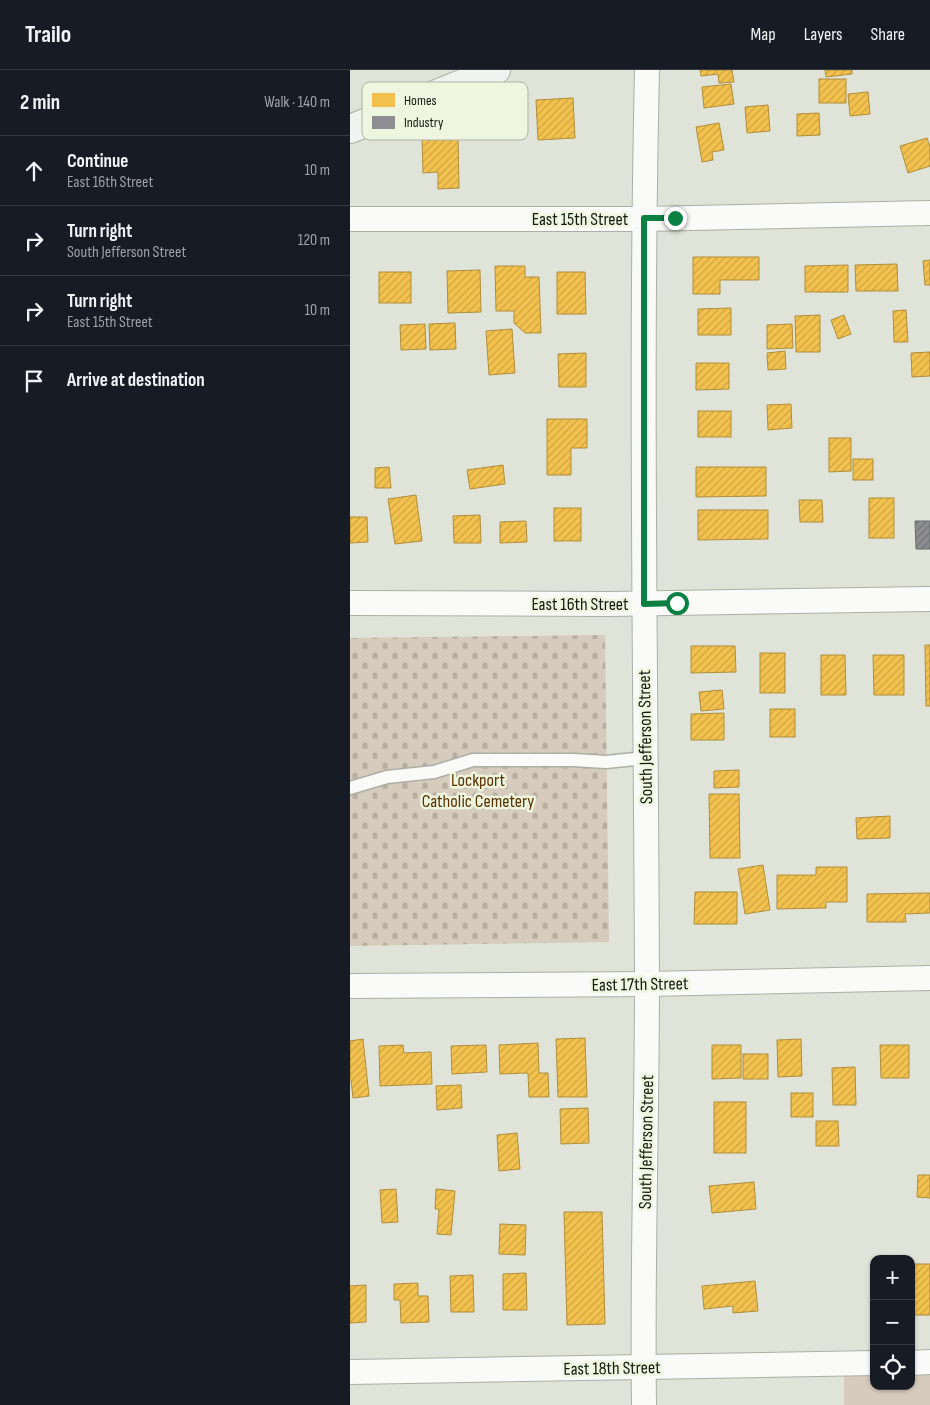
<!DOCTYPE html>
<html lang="en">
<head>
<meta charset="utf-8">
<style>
	:root { --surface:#171b24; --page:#242831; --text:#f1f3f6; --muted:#9ea1a6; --line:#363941 }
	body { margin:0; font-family:"Sofia Sans Condensed",sans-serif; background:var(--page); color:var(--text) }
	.controls { position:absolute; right:15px; bottom:15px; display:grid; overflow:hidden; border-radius:10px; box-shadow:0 1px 4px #0004 }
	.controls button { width:45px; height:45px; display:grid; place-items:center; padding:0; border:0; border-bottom:1px solid var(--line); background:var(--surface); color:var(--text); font:25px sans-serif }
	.stop { position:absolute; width:15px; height:15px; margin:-11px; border:4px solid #0b8043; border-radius:50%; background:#fff }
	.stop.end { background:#0b8043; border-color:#fff; box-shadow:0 1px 5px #0008 }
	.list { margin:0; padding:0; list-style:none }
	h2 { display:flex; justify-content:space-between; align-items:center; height:65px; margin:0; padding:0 20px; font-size:21px }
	h2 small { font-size:16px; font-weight:400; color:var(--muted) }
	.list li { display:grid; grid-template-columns:32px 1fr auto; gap:15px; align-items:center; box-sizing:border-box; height:70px; padding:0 20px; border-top:1px solid var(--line) }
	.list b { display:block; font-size:19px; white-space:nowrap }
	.list p { margin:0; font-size:16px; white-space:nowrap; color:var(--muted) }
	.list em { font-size:16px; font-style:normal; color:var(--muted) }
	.icon { flex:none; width:28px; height:28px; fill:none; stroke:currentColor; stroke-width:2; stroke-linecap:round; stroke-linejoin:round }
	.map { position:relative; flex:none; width:580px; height:1335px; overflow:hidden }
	header { display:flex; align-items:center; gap:30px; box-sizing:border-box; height:70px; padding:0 25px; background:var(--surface); border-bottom:1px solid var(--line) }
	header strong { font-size:24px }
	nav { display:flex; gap:28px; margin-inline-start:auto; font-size:18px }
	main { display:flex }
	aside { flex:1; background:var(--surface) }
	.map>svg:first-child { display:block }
</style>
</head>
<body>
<header>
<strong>Trailo</strong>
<nav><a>Map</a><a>Layers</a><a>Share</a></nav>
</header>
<main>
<aside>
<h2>2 min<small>Walk · 140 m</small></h2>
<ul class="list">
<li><svg class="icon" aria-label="ahead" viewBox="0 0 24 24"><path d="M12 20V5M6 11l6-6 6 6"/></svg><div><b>Continue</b><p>East 16th Street</p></div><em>10 m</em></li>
<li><svg class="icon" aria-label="right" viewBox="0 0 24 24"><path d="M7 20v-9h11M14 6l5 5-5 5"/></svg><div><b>Turn right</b><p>South Jefferson Street</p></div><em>120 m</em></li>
<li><svg class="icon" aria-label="right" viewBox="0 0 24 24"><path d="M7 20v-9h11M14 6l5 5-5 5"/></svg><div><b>Turn right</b><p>East 15th Street</p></div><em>10 m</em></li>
<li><svg class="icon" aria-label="arrive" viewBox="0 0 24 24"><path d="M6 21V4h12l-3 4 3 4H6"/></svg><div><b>Arrive at destination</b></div></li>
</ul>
</aside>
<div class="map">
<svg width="580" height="1335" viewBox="0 0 580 1335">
	<defs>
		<pattern id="cemetery-stones" width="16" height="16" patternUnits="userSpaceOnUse" patternTransform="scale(1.25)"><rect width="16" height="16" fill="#d6cbbc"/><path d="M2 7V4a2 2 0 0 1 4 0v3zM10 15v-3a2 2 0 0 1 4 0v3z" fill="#b7aea1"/></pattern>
		<pattern id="homes-hatch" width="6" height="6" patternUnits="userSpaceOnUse" patternTransform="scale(1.25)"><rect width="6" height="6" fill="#f2c14e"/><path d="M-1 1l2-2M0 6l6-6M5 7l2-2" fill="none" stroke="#cfa543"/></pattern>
		<pattern id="industry-hatch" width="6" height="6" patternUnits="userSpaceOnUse" patternTransform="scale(1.25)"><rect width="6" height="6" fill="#8d8d92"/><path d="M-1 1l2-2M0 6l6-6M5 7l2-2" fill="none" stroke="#727276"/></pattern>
	</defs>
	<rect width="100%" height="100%" fill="#e0e4d8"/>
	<path fill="url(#cemetery-stones)" d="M255 565 259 872 0 876V568Z"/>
	<path fill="#d6cbbc" d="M561 1305H580V1335H494V1306H524V1316H561Z"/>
	<g fill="url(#homes-hatch)" stroke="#b08e3c">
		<path d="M350 0H382L384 12 369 13 368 4 351 6Z"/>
		<path d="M475 0H502V4L476 7Z"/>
		<rect x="469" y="9" width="27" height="24"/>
		<path d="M381 14 384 34 354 38 352 17Z"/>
		<path d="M518 22 520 44 500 46 498 24Z"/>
		<path d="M223 28 225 68 188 70 186 30Z"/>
		<path d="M418 35 420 61 397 63 395 37Z"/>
		<path d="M469 43 470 65 447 66V44Z"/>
		<path d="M369 53 374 80 362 82 363 90 352 92 346 57Z"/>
		<path d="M108 64 109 118 88 119V102L73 103 72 66Z"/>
		<path d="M577 68 580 77V96L558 103 550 76Z"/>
		<path d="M343 187H409V210H370V224H343Z"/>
		<path d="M580 190V215H575L573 191Z"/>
		<path d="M547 194 548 221H506L505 195Z"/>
		<path d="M498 195V222H455V196Z"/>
		<path d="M145 196H175V207H189L191 263H175L164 253V241H146Z"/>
		<path d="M130 200 131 242 98 243 97 201Z"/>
		<rect x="29" y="202" width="32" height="31"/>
		<path d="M207 202H235L236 244H207Z"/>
		<path d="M381 238V265H348V239Z"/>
		<path d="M556 240 558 272H544L543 241Z"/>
		<path d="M470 245V282H446L445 246Z"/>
		<path d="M494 245 501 264 488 269 481 250Z"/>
		<path d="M105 253 106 279 80 280 79 254Z"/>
		<path d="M75 254 76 279 51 280 50 255Z"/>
		<path d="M442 254 443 278 417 279V255Z"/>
		<path d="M162 259 165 303 139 305 136 261Z"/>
		<path d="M435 281 436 299 418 300 417 283Z"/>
		<path d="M580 282V306L562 307 561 283Z"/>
		<path d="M236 283V317H209L208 284Z"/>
		<path d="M346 293H379V319L346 320Z"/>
		<path d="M441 334 442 358 418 360 417 335Z"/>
		<rect x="348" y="341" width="33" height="26"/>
		<path d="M197 349H237V378H221V405H197Z"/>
		<path d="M479 368H501V401L479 402Z"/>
		<rect x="503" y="389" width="20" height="21"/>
		<path d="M153 395 155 414 120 419 117 400Z"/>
		<path d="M39 397 41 418H25V398Z"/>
		<path d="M346 397H416V426L346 427Z"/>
		<path d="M66 425 72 471 45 474 38 429Z"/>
		<rect x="519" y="428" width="25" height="40"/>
		<path d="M449 430H472L473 452H450Z"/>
		<rect x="204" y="438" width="27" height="33"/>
		<path d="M348 440H418V469L348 470Z"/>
		<path d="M130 445 131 473H104L103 446Z"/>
		<path d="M0 447H17L18 472 0 473Z"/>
		<path d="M176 451 177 472 150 473V452Z"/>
		<path d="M575 575H580V636H576Z"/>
		<path d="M341 576H385L386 602 341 603Z"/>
		<rect x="410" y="583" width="25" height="40"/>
		<path d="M471 585H495L496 625H471Z"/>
		<path d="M523 585H554V625H524Z"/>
		<path d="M372 620 374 639 351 641 349 622Z"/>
		<rect x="420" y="639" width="25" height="28"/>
		<path d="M374 643V670H341V644Z"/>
		<path d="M389 700V717L364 718V701Z"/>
		<path d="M359 724H389L390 788H360Z"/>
		<path d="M540 746V768L507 769 506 748Z"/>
		<path d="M413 795 420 840 395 844 388 799Z"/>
		<path d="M466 797H497V832H476V838L427 839V805H466Z"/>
		<path d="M345 822H387V854H344Z"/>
		<path d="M580 823V843L555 844 556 852H517V824Z"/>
		<path d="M235 968 237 1027H208L206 969Z"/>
		<path d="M13 969 19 1026 3 1028 1 1010H0V971Z"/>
		<path d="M451 969 452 1006 428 1007 427 970Z"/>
		<path d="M188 973 189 1003H198L199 1027H179L178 1003 150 1004 149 975Z"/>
		<path d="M53 975 54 983 81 982 82 1014 30 1016 29 976Z"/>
		<path d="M136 975 137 1002 102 1004 101 976Z"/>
		<path d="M362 975H391V1008L362 1009Z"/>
		<path d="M530 975H559V1008H531Z"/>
		<rect x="393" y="984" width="25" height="25"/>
		<path d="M505 997 506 1035H483L482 998Z"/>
		<path d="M111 1015 112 1038 87 1040 86 1016Z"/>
		<rect x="441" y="1023" width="22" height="24"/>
		<rect x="364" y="1032" width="32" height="51"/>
		<path d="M238 1038 239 1073 211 1074 210 1039Z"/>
		<path d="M466 1051H488L489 1076H466Z"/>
		<path d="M167 1063 170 1099 149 1101 147 1065Z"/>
		<path d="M568 1105H580V1128L567 1127Z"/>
		<path d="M404 1112 406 1139 362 1143 359 1116Z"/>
		<path d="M46 1119 48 1152 32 1153 30 1120Z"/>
		<path d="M86 1119 105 1121 101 1165 87 1164 89 1139H85Z"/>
		<path d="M214 1142H252L255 1254 217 1255Z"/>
		<path d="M150 1154 176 1155 175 1185 149 1184Z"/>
		<rect x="561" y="1194" width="19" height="51"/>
		<path d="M176 1203 177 1240H153V1204Z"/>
		<path d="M123 1205 124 1242H101L100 1206Z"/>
		<path d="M405 1211 408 1241 383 1243V1236L354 1239 352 1216Z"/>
		<path d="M68 1213V1226H78L79 1252 51 1253 50 1230H44V1214Z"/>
		<path d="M16 1215V1252L0 1253V1216Z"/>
	</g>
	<path fill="url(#industry-hatch)" stroke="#696a6b" d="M565 451H580V479H566Z"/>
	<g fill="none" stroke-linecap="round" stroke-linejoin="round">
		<g stroke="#acafa6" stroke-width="15">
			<path id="lane" d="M0 718 37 707 84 702 123 690H223L256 692 295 688"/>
		</g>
		<g stroke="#acafa6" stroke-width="26">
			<g id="street">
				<path d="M0 149H293L580 143"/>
				<path d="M0 533 258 534 580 529"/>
				<path d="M0 916 297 914 580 908"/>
				<path d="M561 1293 580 1292"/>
				<path d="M0 1302 524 1293"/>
				<path d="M294 1335C292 1194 297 1053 297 912 296 608 290 304 297 0"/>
			</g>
		</g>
		<g stroke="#acafa6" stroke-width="30">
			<path id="secondary" d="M0 59 146 0"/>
		</g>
		<use href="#lane" stroke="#fafbf9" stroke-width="12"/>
		<use href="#street" stroke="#fafbf9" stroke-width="24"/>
		<use href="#secondary" stroke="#eff4f0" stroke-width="28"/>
	</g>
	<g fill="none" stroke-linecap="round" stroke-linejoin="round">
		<path stroke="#0b8043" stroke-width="6" d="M325 148H294V534L327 533"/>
	</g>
	<g text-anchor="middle" stroke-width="5" stroke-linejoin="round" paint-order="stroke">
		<g font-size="18" fill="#161811" stroke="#eef6e0">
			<text x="230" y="155">East 15th Street</text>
			<text x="230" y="540">East 16th Street</text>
			<text transform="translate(295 667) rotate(-91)" y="6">South Jefferson Street</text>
			<text transform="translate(290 914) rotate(-1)" y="6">East 17th Street</text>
			<text transform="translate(296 1072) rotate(-89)" y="6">South Jefferson Street</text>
			<text transform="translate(262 1298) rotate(-1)" y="6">East 18th Street</text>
		</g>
		<g font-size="18" fill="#5b3101" stroke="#eef6e0">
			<text x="128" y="716">Lockport<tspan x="128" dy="21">Catholic Cemetery</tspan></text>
		</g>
	</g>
	<rect x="12" y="12" width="166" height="58" rx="8" fill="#eef6e0" stroke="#adb3a2" stroke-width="1"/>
	<rect x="22" y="23" width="23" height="14" fill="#f2c14e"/>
	<rect x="22" y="46" width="23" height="13" fill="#8d8d92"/>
	<g font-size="14" fill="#161811">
		<text x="54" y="35">Homes</text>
		<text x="54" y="57">Industry</text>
	</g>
</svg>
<div class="controls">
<button>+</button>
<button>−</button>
<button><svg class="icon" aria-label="locate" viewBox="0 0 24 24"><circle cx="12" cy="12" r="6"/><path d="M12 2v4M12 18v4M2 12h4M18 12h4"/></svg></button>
</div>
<div class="stop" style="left:327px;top:533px"></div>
<div class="stop end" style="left:325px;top:148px"></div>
</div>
</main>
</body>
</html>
